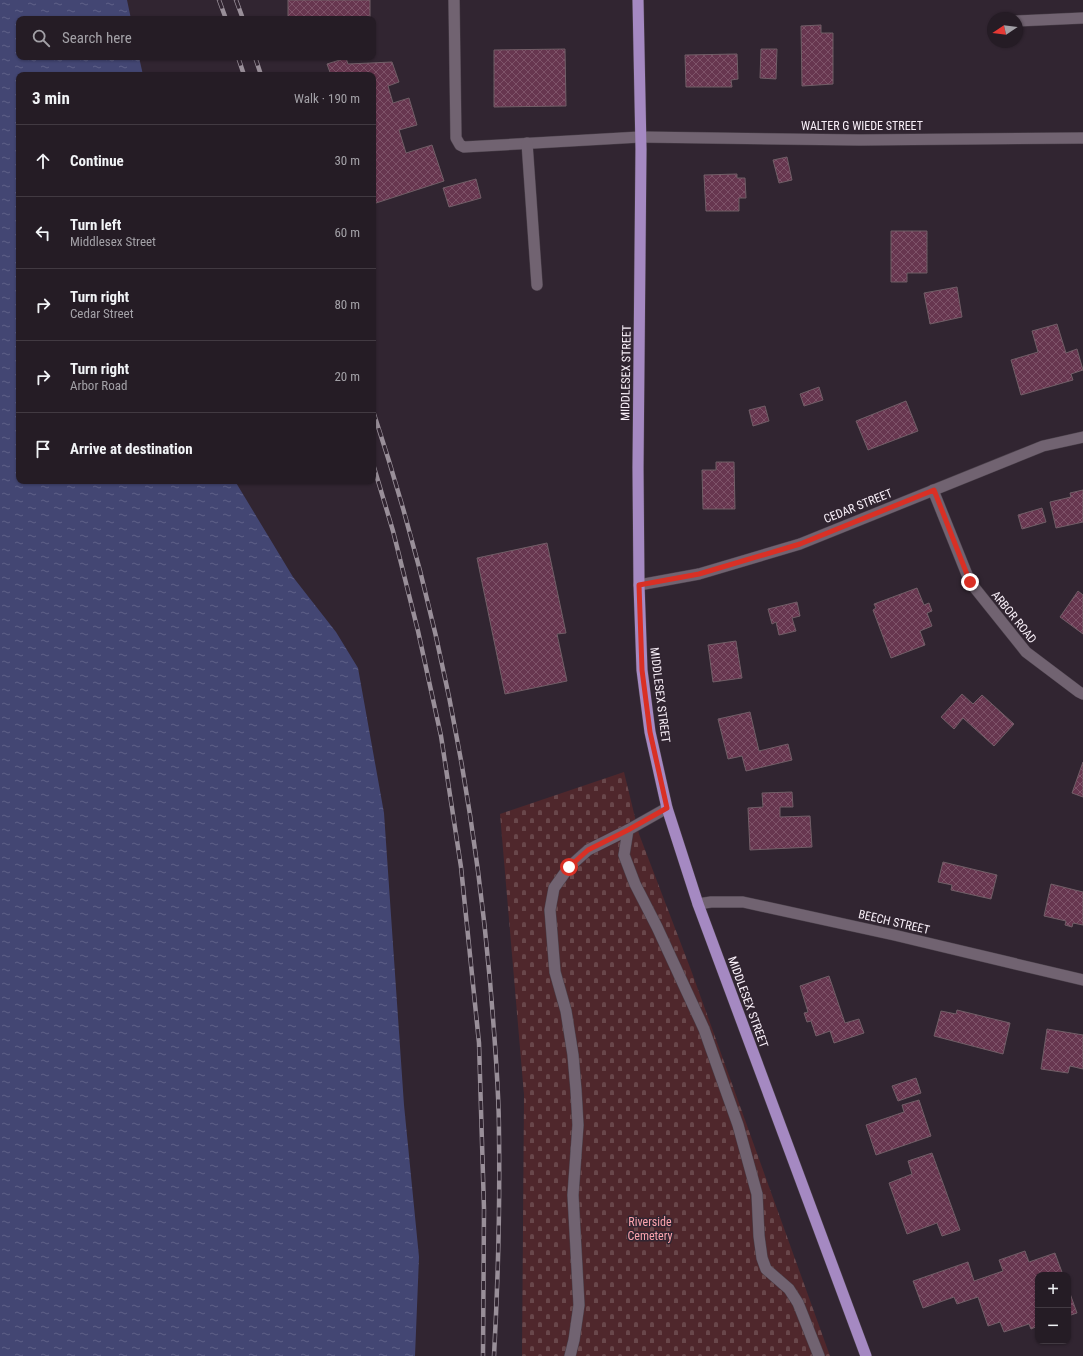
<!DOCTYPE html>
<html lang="en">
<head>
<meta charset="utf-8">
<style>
	:root { --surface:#251c25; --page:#312932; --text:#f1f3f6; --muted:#a3a1a7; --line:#423a42 }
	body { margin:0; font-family:"Roboto Condensed",sans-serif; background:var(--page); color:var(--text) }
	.controls { position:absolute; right:12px; bottom:12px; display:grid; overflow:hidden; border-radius:8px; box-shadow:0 1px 3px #0004 }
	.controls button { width:36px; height:36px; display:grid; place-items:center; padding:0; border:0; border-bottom:1px solid var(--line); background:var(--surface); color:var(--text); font:20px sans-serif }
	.compass { position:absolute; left:987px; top:12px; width:36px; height:36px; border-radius:50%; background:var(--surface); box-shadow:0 1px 3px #0004; rotate:257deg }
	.stop { position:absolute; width:12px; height:12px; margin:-9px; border:3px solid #d93025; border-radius:50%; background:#fff }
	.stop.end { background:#d93025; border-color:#fff; box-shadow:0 1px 4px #0008 }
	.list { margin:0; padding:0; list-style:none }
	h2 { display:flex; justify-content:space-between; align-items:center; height:52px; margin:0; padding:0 16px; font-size:17px }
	h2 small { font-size:13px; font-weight:400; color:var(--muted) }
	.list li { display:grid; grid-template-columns:26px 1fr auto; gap:12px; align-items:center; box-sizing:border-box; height:72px; padding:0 16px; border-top:1px solid var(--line) }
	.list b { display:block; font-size:15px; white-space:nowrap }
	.list p { margin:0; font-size:13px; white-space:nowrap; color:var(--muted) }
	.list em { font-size:13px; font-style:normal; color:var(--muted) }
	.icon { flex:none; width:22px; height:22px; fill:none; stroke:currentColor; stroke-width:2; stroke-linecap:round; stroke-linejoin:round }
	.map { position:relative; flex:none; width:1083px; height:1356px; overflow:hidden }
	.search { position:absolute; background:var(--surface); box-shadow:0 1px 3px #0004; left:16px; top:16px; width:360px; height:44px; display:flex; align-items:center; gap:10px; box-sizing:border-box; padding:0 14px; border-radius:8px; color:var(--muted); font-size:15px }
	.panel { position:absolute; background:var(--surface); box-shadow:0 1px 3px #0004; left:16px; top:72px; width:360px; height:412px; border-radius:8px }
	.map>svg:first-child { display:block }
</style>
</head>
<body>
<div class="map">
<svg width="1083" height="1356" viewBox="0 0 1083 1356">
	<defs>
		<pattern id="cemetery-stones" width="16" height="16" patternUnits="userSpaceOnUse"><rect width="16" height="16" fill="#4f272c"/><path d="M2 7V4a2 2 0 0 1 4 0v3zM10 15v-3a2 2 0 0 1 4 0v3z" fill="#69474b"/></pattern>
		<pattern id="water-ripples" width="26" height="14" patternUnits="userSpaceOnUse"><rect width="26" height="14" fill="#434673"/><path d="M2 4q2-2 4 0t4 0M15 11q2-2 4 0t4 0" fill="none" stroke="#5f6188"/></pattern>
		<pattern id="building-cross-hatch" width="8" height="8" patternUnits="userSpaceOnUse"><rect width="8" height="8" fill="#67364f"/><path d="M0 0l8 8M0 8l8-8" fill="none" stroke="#7e5369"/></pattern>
	</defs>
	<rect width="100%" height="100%" fill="#312531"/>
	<path fill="url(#cemetery-stones)" d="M624 772 639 834 691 970 830 1356H522L524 1095 500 814Z"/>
	<path fill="url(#water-ripples)" d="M0 0H127L131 19H19V57H139L143 75H19V481H235L293 577 336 632 358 668 384 813 404 1105 419 1257 415 1356H0Z"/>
	<g fill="url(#building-cross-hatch)" stroke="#715e67">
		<rect x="288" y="0" width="82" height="19"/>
		<path d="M821 25V33H833V84L802 86 801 26Z"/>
		<path d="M565 49 566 106 494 107V50Z"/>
		<path d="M761 49H777L776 79 760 78Z"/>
		<path d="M737 54 738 79 731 80 732 87H686L685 55Z"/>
		<path d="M346 58 348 64 392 62 399 82 388 86 393 103 409 98 417 125 399 130 406 153 432 145 444 181 373 204V75H331L327 64Z"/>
		<path d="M787 157 792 180 779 183 773 160Z"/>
		<path d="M737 174V178H745L746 198H739V211H706L704 175Z"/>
		<path d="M476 179 481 198 449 207 443 188Z"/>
		<path d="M891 231H927V273H907V282H891Z"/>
		<path d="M957 287 962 317 930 324 924 293Z"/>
		<path d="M1057 324 1066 353 1077 349 1083 370 1071 374 1073 380 1021 395 1011 360 1038 352 1032 331Z"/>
		<path d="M819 387 823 400 804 406 800 394Z"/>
		<path d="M906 401 918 431 868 450 856 421Z"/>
		<path d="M765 406 769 421 753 426 749 410Z"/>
		<path d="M716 462H734L735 509H703L702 470H716Z"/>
		<path d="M1083 490V522L1056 528 1050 502 1071 497 1070 493Z"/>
		<path d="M1042 508 1046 522 1022 529 1018 515Z"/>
		<path d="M547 543 566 633 557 634 567 681 505 694 477 558Z"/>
		<path d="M917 588 924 605 929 603 932 611 927 613 932 626 920 631 925 645 891 658 873 610 876 608 874 604Z"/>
		<path d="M1078 591 1083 595V634L1060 617Z"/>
		<path d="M797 602 800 616 792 618 796 631 779 635 776 622 772 624 768 609Z"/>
		<path d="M736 641 742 678 713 682 708 645Z"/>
		<path d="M962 694 973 704 982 695 1014 724 994 746 963 718 954 729 941 717Z"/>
		<path d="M750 712 759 751 788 744 792 760 746 771 742 756 728 759 718 719Z"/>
		<path d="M1083 762V797L1072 793Z"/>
		<path d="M792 792 793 807H780V817L810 816 812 847 750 850 748 808 763 807 762 793Z"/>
		<path d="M943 862 997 875 991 899 951 890 952 885 938 882Z"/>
		<path d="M1051 884 1083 892V925L1073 923 1072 927 1065 925 1066 921 1044 916Z"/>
		<path d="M829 976 845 1023 859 1019 864 1033 834 1043 830 1031 816 1036 811 1021 807 1022 804 1013 808 1012 800 986Z"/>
		<path d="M957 1010 1010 1023 1003 1054 934 1036 941 1011 956 1014Z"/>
		<path d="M1047 1029 1083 1035V1069L1070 1066 1068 1073 1041 1069Z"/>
		<path d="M916 1078 921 1093 898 1101 892 1086Z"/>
		<path d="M919 1100 931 1136 876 1155 866 1125 904 1112 902 1105Z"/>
		<path d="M932 1153 960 1230 942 1236 937 1223 907 1234 889 1183 912 1174 908 1161Z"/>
		<path d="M1025 1251 1029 1262 1055 1253 1063 1275H1038V1326L1031 1329 1029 1324 1004 1332 1000 1322 988 1326 978 1297 957 1304 954 1297 923 1308 913 1281 968 1262 974 1281 1003 1271 999 1260Z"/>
		<path d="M1068 1288 1077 1313 1068 1316Z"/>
	</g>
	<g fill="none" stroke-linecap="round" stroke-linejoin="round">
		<g stroke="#4a404a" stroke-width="12">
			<g id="service">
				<path d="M454 0 456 138 460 145 464 147 640 137"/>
				<path d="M1017 21 1083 18"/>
				<path d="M527 143 537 285"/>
				<path d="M667 808 628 830 624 855 635 884 657 927 704 1029 738 1125 757 1194 759 1236 762 1258 766 1269 789 1289 798 1303 819 1356"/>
				<path d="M570 1356 574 1340 579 1305 573 1195 578 1125 576 1090 573 1055 566 1011 555 972 550 910 554 888 569 867 588 850 628 830"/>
			</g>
		</g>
		<g stroke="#4a404a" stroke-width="12">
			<g id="minor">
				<path d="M640 137 860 140 1083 138"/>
				<path d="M933 490 970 582 1026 652 1079 692 1083 694"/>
				<path d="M639 585 699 574 800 544 1043 446 1083 437"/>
				<path d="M698 904 711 902H743L894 935 1083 980"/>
			</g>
		</g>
		<g stroke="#4a404a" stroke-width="12">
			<path id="primary" d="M638 0 641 149 638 468 639 585 642 670 650 732 667 808 698 904 866 1356"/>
		</g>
		<use href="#service" stroke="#716371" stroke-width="11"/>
		<use href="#minor" stroke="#716371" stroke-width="11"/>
		<use href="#primary" stroke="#a589c2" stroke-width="11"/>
		<g stroke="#998f99" stroke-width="4.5">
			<g id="rail">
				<path d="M219 0 226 19"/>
				<path d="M236 0 243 19"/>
				<path d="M238 57 244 75"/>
				<path d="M255 57 261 75"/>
				<path d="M373 411C434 595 473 787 490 981 494 1032 499 1083 499 1134 500 1208 498 1282 494 1356"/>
				<path d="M373 464 393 531 418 631 441 736 461 867 479 1043 484 1209 483 1356"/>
			</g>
		</g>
		<use href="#rail" stroke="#312531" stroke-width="3" stroke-dasharray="9" stroke-linecap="butt"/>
	</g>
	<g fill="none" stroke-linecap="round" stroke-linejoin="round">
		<path stroke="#d93025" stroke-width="5" d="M569 867 588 850 628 830 667 808 650 732 642 670 639 585 699 574 800 544 934 490 970 582"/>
	</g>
	<g text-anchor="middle" stroke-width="3" stroke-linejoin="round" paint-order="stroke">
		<g font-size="12" fill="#f8eff8" stroke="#312531">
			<text x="862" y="130">WALTER G WIEDE STREET</text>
			<text transform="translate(626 373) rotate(-89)" y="4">MIDDLESEX STREET</text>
			<text transform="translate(858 506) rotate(-22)" y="4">CEDAR STREET</text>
			<text transform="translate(1014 617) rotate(51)" y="4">ARBOR ROAD</text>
			<text transform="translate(660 695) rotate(83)" y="4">MIDDLESEX STREET</text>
			<text transform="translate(894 922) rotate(13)" y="4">BEECH STREET</text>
			<text transform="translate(748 1002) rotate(70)" y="4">MIDDLESEX STREET</text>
		</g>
		<g font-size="12" fill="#fca3ad" stroke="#312531">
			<text x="650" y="1226">Riverside<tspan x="650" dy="14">Cemetery</tspan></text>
		</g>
	</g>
</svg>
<div class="controls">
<button>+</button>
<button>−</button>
</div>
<svg class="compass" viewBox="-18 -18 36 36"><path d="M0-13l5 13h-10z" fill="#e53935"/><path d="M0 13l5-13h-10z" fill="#a3a1a7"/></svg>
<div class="stop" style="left:569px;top:867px"></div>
<div class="stop end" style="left:970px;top:582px"></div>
<div class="search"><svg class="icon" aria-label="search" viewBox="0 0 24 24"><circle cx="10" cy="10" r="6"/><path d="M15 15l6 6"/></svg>Search here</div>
<section class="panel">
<h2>3 min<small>Walk · 190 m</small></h2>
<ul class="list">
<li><svg class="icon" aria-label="ahead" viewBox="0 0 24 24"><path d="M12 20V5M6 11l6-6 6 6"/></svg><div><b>Continue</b></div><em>30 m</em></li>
<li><svg class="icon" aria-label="left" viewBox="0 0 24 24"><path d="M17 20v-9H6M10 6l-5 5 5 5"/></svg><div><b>Turn left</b><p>Middlesex Street</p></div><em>60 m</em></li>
<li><svg class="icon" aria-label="right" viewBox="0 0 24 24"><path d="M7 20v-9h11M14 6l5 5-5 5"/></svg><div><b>Turn right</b><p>Cedar Street</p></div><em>80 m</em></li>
<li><svg class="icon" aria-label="right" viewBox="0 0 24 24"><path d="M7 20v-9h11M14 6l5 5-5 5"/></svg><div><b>Turn right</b><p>Arbor Road</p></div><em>20 m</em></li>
<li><svg class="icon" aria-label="arrive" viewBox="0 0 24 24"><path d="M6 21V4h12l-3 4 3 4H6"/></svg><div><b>Arrive at destination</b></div></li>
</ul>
</section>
</div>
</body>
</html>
